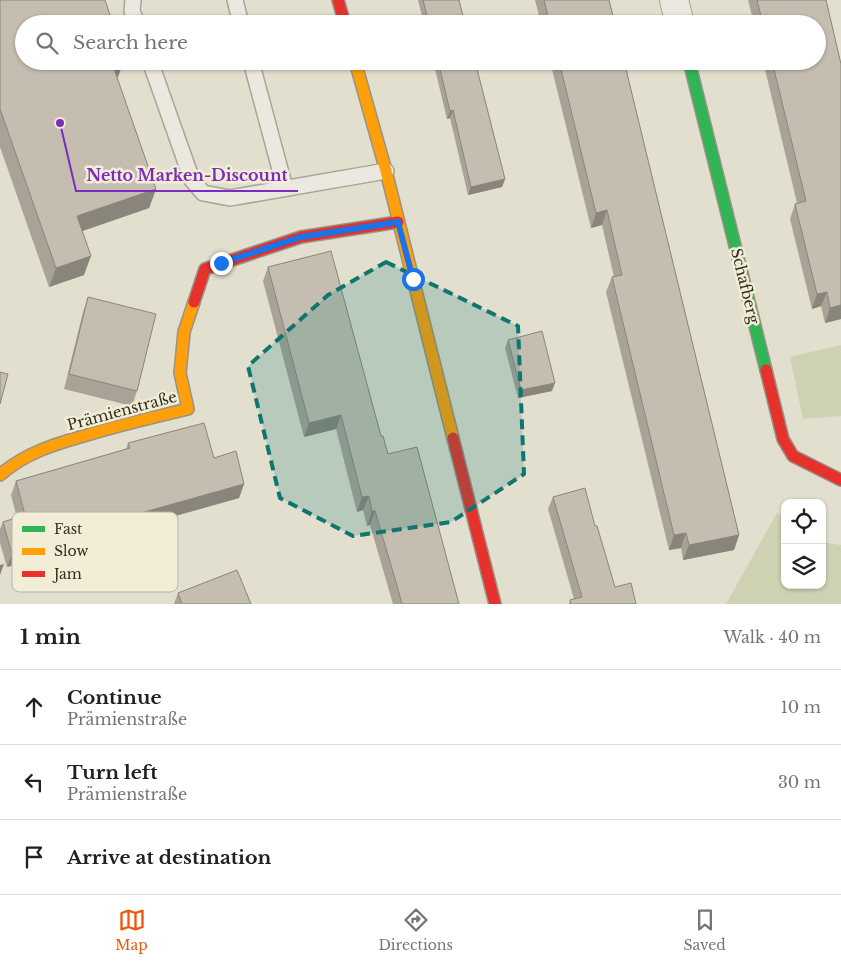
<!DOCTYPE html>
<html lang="en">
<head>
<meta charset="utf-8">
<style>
	:root { --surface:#fff; --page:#f2f2f2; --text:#202124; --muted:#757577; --line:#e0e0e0; --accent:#ea580c }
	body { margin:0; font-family:"Libre Baskerville",serif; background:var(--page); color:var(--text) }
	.controls { position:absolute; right:15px; bottom:15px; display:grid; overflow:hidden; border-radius:10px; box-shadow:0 1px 4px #0004 }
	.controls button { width:45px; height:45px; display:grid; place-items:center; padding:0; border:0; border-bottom:1px solid var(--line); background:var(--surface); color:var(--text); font:25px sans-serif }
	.stop { position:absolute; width:15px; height:15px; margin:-11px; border:4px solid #1a73e8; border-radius:50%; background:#fff }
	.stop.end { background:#1a73e8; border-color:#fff; box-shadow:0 1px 5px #0008 }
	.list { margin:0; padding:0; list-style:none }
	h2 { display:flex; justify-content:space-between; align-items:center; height:65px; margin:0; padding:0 20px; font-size:21px }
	h2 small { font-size:16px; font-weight:400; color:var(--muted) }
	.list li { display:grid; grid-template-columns:32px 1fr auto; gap:15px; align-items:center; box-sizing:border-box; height:75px; padding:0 20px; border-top:1px solid var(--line) }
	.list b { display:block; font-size:19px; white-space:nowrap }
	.list p { margin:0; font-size:16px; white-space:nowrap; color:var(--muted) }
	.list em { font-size:16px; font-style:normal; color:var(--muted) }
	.icon { flex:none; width:28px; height:28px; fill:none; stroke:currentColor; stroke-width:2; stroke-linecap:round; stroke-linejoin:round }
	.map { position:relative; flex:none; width:841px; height:604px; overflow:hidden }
	.search { position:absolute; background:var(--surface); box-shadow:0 1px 4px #0004; left:15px; right:15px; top:15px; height:55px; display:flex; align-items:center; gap:12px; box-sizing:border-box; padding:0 18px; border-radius:28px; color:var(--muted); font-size:19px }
	.sheet { height:290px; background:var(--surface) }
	nav { display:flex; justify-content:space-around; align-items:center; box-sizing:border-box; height:70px; border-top:1px solid var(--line); background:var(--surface); font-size:14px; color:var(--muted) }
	nav a { display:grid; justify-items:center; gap:2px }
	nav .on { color:var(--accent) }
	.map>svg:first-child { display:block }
</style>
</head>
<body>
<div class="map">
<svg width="841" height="604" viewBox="0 0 841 604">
	<rect width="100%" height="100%" fill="#e2dfcf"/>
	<g fill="#ced2b3">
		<path d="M841 345V416L803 419 790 357Z"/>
		<path d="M777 513 785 519V585H822V542L841 545V604H726Z"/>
	</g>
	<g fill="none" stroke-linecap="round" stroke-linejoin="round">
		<g stroke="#a8a497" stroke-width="18">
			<g id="lane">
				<path d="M133 0 132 11 137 24"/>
				<path d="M235 0 241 24"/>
				<path d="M150 61 192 180 203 193 230 198 386 171"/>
				<path d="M251 61 285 188"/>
			</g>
		</g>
		<g stroke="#a8a497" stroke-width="30">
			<path id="street" d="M674 0 680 24"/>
		</g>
		<g stroke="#979388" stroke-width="14">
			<path id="fast" d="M689 61 766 370"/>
		</g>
		<g stroke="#979388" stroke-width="14">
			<g id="slow">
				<path d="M355 61 386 171 453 438"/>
				<path d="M0 475C25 453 55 444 87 435 120 425 154 417 188 409L180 373 184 332 194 302"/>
			</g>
		</g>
		<g stroke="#979388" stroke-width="14">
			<g id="jam">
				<path d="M338 0 345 24"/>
				<path d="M194 302 205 269 301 237 398 222"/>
				<path d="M766 370 783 439 793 456 841 480"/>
				<path d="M453 438 495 604"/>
			</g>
		</g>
		<use href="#lane" stroke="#eae8df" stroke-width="15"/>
		<use href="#street" stroke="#eae8df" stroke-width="28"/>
		<use href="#fast" stroke="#30b455" stroke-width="11"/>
		<use href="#slow" stroke="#ff9f0a" stroke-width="11"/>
		<use href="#jam" stroke="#e5322d" stroke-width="11"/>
	</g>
	<g fill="#a9a397">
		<path d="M0 0 118 77 117 78 156 189 149 208 82 231 84 275 49 287 0 147Z"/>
		<path d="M418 0H459L465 24H424Z"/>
		<path d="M535 0H609L615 24H541Z"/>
		<path d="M748 0H826L841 64V319L825 323 821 306 812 309 790 219 795 204 797 203 763 61H817V24H754Z"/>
		<path d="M433 61H475L505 179 502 187 468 195 450 118 447 119Z"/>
		<path d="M550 61H624L739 535 734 550 683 560 681 548 669 550 606 292 612 277H614L602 225 591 228Z"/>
		<path d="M268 267 381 436 388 454 459 604H393L370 525 367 526 363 510 357 512 336 429 304 437 263 281Z"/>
		<path d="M88 297 137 391 132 406 64 389 83 312Z"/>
		<path d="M508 340 552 391 518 398 505 348Z"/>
		<path d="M128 443 214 458 244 484 239 498 129 529 127 535 7 567 0 543V529L3 522 17 518 11 495 16 481 126 449Z"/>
		<path d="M553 497 595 526 615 587 636 604H569L570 600 574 599 548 509Z"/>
		<path d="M178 593 251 604H174Z"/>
	</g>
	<g fill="#8a857b">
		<path d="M118 61H124L118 77 105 82 112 63Z"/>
		<path d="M453 110 450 118 447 119 450 111Z"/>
		<path d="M505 179 502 187 468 195 471 187Z"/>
		<path d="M156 189 149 208 71 235 77 216Z"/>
		<path d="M607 210 602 225 591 228 596 213Z"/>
		<path d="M91 256 84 275 49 287 56 268Z"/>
		<path d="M827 292 821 306 812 309 817 294Z"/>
		<path d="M841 305V319L825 323 830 308Z"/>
		<path d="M555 383 552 391 518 398 521 390Z"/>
		<path d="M341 415 336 429 304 437 309 423Z"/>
		<path d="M244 484 239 498 129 529 127 535 7 567 12 554 130 516Z"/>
		<path d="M369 496 363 510 357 512 362 497Z"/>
		<path d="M372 511H375L370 525 367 526Z"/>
		<path d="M686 533 681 548 669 550 674 535Z"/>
		<path d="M739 535 734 550 683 560 689 545Z"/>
		<path d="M4 564 0 575V565Z"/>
	</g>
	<g fill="#c5beb0" stroke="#8a857b">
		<path d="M0 0H105L113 24H24V61H118L112 63 156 189 77 216 91 256 56 268 0 109Z"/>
		<path d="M423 0H459L465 24H429Z"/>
		<path d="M544 0H609L615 24H550Z"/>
		<path d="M757 0H826L841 64V305L830 308 827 292 817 294 795 204 806 201 772 61H817V24H763Z"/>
		<path d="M438 61H475L505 179 471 187 453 110 450 111Z"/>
		<path d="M559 61H624L739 535 689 545 686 533 674 535 612 277 622 275 607 210 596 213Z"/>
		<path d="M331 251 381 436H383L388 454 417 447 459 604H402L396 582 375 511H372L369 496 362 497 341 415 309 423 268 267Z"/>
		<path d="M88 297 156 314 137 391 69 374Z"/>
		<path d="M542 331 555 383 521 390 508 340Z"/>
		<path d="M0 372 8 374 0 404Z"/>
		<path d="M204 423 214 458 236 451 244 484 130 516 132 521 12 554 3 522 25 515 16 481 130 448 128 443Z"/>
		<path d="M585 488 595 526H597L615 587 631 583 636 604H571L570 600 582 597 553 497Z"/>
		<path d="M237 570 251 604H182L178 593Z"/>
	</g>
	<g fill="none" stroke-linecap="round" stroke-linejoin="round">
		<path stroke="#1a73e8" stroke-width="6" d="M221 263 301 237 398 222 413 279"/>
	</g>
	<path fill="#0f766e" fill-opacity="0.2" stroke="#0f766e" stroke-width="4" stroke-dasharray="10 6" stroke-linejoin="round" d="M386 262 518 326 524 474 451 522 353 536 280 498 248 366 328 295Z"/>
	<g text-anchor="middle" stroke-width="5" stroke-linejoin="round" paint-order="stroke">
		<g font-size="15" fill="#352d20" stroke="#f2edd6">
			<text transform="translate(745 286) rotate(76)" y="5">Schafberg</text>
			<text transform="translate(122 411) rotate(-15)" y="5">Prämienstraße</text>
		</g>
	</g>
	<rect x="12" y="512" width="166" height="80" rx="8" fill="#f2edd6" stroke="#b9b39f" stroke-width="1"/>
	<rect x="22" y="526" width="23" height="6" fill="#30b455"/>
	<rect x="22" y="548" width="23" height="7" fill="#ff9f0a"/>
	<rect x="22" y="571" width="23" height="6" fill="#e5322d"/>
	<g font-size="14" fill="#352d20">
		<text x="54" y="534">Fast</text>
		<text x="54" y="556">Slow</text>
		<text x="54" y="579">Jam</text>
	</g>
	<path fill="none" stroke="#7b2cbf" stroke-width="2" d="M60 123L76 191H298"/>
	<circle fill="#7b2cbf" stroke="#f2edd6" stroke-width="2" cx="60" cy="123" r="5"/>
	<g font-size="16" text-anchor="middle" font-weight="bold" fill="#7b2cbf" stroke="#f2edd6" stroke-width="5" stroke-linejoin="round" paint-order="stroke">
		<text x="187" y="181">Netto Marken-Discount</text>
	</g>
</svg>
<div class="controls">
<button><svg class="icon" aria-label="locate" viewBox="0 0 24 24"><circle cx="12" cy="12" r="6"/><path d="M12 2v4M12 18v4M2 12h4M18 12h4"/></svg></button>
<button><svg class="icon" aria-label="layers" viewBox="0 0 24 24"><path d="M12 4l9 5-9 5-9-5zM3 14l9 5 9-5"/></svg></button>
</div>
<div class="stop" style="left:413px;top:279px"></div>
<div class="stop end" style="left:221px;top:263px"></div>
<div class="search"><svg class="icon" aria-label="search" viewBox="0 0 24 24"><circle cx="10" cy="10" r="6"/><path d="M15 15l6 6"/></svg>Search here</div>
</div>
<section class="sheet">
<h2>1 min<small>Walk · 40 m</small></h2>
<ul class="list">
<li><svg class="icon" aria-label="ahead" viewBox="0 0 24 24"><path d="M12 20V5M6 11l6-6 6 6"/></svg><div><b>Continue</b><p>Prämienstraße</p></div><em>10 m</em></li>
<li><svg class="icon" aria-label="left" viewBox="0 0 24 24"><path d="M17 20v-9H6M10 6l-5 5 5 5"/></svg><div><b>Turn left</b><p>Prämienstraße</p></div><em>30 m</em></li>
<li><svg class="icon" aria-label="arrive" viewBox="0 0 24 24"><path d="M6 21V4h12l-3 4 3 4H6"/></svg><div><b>Arrive at destination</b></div></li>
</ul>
</section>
<nav>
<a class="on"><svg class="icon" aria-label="map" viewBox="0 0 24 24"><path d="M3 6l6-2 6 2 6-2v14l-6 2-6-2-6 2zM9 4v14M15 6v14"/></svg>Map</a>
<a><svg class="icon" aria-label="directions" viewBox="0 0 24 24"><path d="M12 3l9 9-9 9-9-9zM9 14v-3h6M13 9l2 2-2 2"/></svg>Directions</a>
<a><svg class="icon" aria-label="saved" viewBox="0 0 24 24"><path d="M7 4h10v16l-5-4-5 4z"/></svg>Saved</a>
</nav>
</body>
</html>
